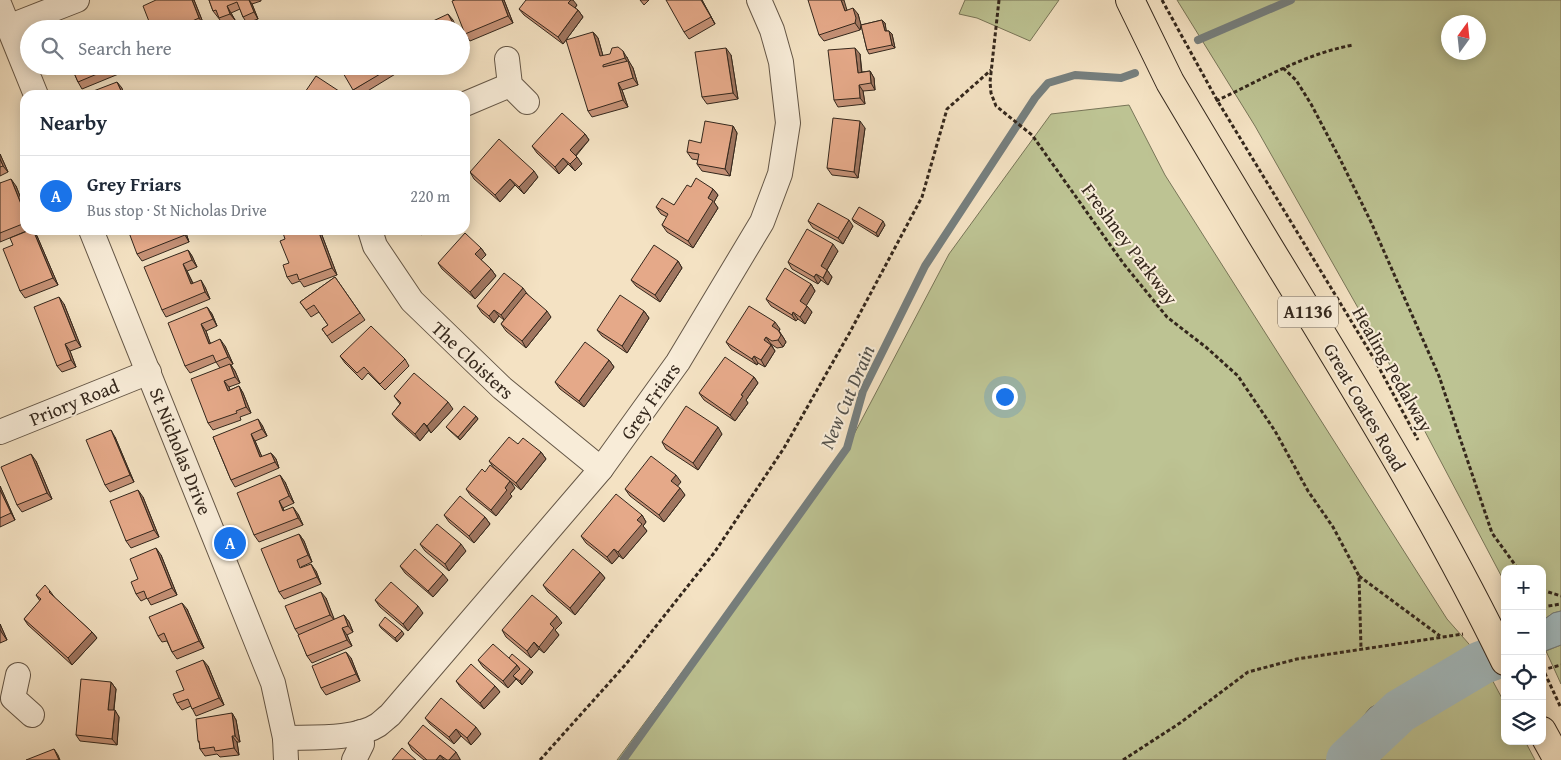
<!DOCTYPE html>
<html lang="en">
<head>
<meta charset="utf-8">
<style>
	:root { --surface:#fff; --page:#f6f6f7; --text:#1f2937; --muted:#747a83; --line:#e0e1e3; --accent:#1a73e8 }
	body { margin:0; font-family:"Gentium Book Plus",serif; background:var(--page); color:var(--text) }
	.controls { position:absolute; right:15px; bottom:15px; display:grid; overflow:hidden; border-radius:10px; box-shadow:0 2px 12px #0003 }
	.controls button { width:45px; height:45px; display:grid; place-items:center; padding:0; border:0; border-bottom:1px solid var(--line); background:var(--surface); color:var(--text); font:25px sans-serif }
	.compass { position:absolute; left:1441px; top:15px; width:45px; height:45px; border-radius:50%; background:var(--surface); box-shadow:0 2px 12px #0003; rotate:15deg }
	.you { position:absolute; left:1004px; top:396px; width:18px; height:18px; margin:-12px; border:4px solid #fff; border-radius:50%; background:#1a73e8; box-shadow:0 0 0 8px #1a73e833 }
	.badge { display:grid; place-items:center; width:32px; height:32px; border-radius:50%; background:var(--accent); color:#fff; font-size:16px; font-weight:700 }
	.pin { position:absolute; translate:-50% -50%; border:2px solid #fff; box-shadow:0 1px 5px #0006 }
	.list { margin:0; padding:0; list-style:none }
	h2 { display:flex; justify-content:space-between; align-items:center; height:65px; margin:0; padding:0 20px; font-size:21px }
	h2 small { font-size:16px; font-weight:400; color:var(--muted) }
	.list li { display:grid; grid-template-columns:32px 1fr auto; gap:15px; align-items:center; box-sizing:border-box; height:80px; padding:0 20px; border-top:1px solid var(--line) }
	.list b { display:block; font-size:19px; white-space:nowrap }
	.list p { margin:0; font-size:16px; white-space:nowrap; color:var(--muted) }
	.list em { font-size:16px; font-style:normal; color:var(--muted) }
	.icon { flex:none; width:28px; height:28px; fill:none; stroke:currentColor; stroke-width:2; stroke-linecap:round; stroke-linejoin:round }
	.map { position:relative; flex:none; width:1561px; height:760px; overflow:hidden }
	.search { position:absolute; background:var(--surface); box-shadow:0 2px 12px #0003; left:20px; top:20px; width:450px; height:55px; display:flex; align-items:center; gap:12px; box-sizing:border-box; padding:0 18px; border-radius:28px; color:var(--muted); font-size:19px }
	.panel { position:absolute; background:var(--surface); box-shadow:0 2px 12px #0003; left:20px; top:90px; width:450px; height:145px; border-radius:15px }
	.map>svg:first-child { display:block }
</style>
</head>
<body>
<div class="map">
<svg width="1561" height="760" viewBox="0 0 1561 760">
	<rect width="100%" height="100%" fill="#f4e2c3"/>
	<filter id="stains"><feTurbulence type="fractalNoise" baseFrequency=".004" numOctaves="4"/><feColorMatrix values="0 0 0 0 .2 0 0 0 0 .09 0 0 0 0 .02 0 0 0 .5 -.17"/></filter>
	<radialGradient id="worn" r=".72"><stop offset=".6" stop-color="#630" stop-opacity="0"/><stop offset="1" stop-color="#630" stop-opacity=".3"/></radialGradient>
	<g fill="#bdc393" stroke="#787558" fill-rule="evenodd">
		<path d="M965 0H1059L1030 41 977 18 959 14Z"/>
		<path d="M1177 0H1561V611L1553 613 1542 621V569H1505V583L1383 352 1255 126ZM1448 22H1478V52H1448Z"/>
		<path d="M1129 105 1165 175 1447 619 1476 652 1370 708 1328 760H617L842 457 949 254 1051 114Z"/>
		<path d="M1561 645V684L1546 651Z"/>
		<path d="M1488 672 1505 704V741H1525L1535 760H1376L1393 738 1413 716Z"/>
	</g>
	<g fill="#a2babf" stroke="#767f7e">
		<path d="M1561 611V645L1545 651 1542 645V621L1553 613Z"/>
		<path d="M1476 652 1488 672 1413 716 1393 738 1376 760H1328L1370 708Z"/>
	</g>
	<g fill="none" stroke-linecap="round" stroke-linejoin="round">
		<g stroke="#6b706e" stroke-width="1">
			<path d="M1334 760 1373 712 1472 660H1475L1480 668 1479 671 1410 713 1389 735 1374 755 1373 760"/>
			<path d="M1342 760 1377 717 1407 703V707C1396 717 1367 745 1367 760"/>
		</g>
		<g stroke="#767f7e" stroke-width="8">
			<path d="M1198 40 1291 0"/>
			<path d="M623 760 847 448 863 391 925 266 1035 98 1048 83 1075 75 1121 78 1135 73"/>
		</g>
		<path stroke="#a2babf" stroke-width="44" d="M1348 760 1400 711 1481 663 1505 654"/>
		<g stroke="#645646" stroke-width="26">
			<g id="minor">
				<path d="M0 6 36 95"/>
				<path d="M8 27 77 0"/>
				<path d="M507 59 510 85 527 102"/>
				<path d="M465 104 510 85"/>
				<path d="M91 230 273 683 285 738 286 760"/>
				<path d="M370 230 375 246 412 301 502 388 601 469"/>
				<path d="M0 432 149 372"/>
				<path d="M18 675 13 698 32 715"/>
				<path d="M285 738C312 737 355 740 378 725 382 722 386 718 390 715L601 469 678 362 762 222 780 174 788 123 781 62 772 30 759 0"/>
				<path d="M354 760 362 744 361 732"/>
			</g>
		</g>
		<g stroke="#34271c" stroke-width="30">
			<g id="primary">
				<path d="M1130 0 1170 82 1189 114C1223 171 1257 228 1292 285 1367 408 1442 531 1505 661"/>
				<path d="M1542 731 1558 760"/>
			</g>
		</g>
		<g stroke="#34271c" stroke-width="3" stroke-dasharray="4 2.5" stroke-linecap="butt">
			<path d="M999 0 990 82 991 93 996 106 1032 135 1123 263 1167 317 1207 348 1238 376 1275 431 1308 491 1333 527 1359 576 1361 649"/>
			<path d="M1162 0 1217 100 1376 362 1418 440"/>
			<path d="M1283 68 1296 80 1311 104 1340 159 1371 222 1439 376 1492 533 1518 569"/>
			<path d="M1216 101C1261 80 1304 54 1353 45"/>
			<path d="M1359 576 1440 636"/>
			<path d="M1542 590 1561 596"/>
			<path d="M1542 607 1561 604"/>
			<path d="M1542 667 1561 708"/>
			<path d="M1542 670 1561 665"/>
			<path d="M540 760 626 664 714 553 784 448 850 332 922 197 947 109 991 70"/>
			<path d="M1123 760 1180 723 1248 672 1297 659 1463 634"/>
		</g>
		<use href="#minor" stroke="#f8ecd8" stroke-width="24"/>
		<use href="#primary" stroke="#f4e2c3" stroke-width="28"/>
	</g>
	<g fill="#c59176" stroke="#34271c">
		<path d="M156 0H194L204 25 195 29Z"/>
		<path d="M209 0H261V1L252 4 258 19 247 23 243 17 240 9 231 13 235 20 224 25 213 11Z"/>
		<path d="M455 0H504L513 23 470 41 465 34Z"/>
		<path d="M640 0H649L644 5Z"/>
		<path d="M702 0 715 24 689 39 684 32Z"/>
		<path d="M577 5 575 8 578 10 583 17 563 44 524 15 519 9Z"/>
		<path d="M847 10 858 14 861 25 882 20 885 23 886 31H889L892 34 895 48 869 54 867 50 861 25 860 30 824 41 819 35Z"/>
		<path d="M593 32 598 38 603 56 627 57 629 62 633 68 638 85 622 90 628 107 592 117 588 111Z"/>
		<path d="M461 38 467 51 461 54Z"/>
		<path d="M860 54 862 72 870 71 874 78 875 90 863 91 865 104 838 107 834 100Z"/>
		<path d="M731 55 738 99 707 104 702 97Z"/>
		<path d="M71 66H118L121 73 82 89 78 82Z"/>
		<path d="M392 66 397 73 361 95H357L353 90Z"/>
		<path d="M414 66H434L419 73Z"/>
		<path d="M733 126 737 133 730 176 702 171 697 164 698 160 692 159 687 152 701 143Z"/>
		<path d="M865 128 858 178 832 175 827 168Z"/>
		<path d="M585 134 589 140 576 156 582 164 575 171 568 164 559 174 537 153 532 146Z"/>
		<path d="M0 154 8 172 0 176Z"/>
		<path d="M470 172 538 177 524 194 515 185 500 202 474 179Z"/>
		<path d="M0 183 16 186 25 209V230H29L0 242Z"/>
		<path d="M691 187 713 189 718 195 714 202 718 208 693 248 667 232 662 225 667 217 661 214 656 207 674 205Z"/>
		<path d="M852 219 885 225 878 237 854 222Z"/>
		<path d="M808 221 853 226 843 244 813 228Z"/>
		<path d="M33 230 37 236 58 285 25 298 20 291 13 245Z"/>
		<path d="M185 230 189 242 142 261 137 254Z"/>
		<path d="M320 230 337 275 304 287 300 281 292 284 287 277 289 263Z"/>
		<path d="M415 230H425L422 235Z"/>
		<path d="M481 248 486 255 481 260 491 269 496 276 475 299 442 269 438 263Z"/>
		<path d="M188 250 192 256 197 267 187 271 193 283 205 287 210 299 166 317 162 310Z"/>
		<path d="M838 251 827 270 832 277 828 285 821 280 818 284 792 269 788 262Z"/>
		<path d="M678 261 682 268 660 302 636 286 631 280Z"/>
		<path d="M335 277 365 320 332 343 322 329 328 325 319 312 311 317 300 302Z"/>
		<path d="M811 284 815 291 806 305 812 312 805 324 798 319 796 321 771 306 766 299Z"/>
		<path d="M527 294 551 317 526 348 506 331 501 324 504 320 499 316 494 323 482 313 477 306Z"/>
		<path d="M64 304 81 347 70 351 76 367 62 372 57 366Z"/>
		<path d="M207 307 212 314 217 326 206 331 210 343 225 346 233 364 231 365 235 371 240 383 229 387 230 390 239 386 243 393 251 413 240 417 241 420 213 430 208 423 220 368 216 362 190 373 185 366Z"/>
		<path d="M644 311 649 318 627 353 602 336 597 330Z"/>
		<path d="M780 329 779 331 783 337 786 342 783 347 777 348 771 344 775 351 765 367 758 363 757 365 731 349 726 342Z"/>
		<path d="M340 356 405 359 409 366 385 390 368 373 362 380 345 363Z"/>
		<path d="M609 360 614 367 584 407 560 389 555 382Z"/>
		<path d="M754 377 758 383 746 400 748 403 735 421 704 400 699 393Z"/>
		<path d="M394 396 453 409 431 433 429 430 420 441 397 420 392 414 400 404Z"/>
		<path d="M476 416 478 419 460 440 449 430 446 427Z"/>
		<path d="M262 425 267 436 255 441 262 457 271 453 276 459 279 468 235 487 231 480 213 437Z"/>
		<path d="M722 434 698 470 666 449 662 442Z"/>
		<path d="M115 437 134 482 110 492 105 485Z"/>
		<path d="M518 444 541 452 546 459 521 490 494 468 489 461Z"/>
		<path d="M36 461 52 499 22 512 17 505Z"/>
		<path d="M285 482 294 503 283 508 284 511 298 514 303 525 259 542 254 535Z"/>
		<path d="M681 482 677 486 685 495 664 522 630 496 625 489Z"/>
		<path d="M0 486 15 520 0 527Z"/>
		<path d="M515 488 510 494 512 496 496 516 471 496 466 489Z"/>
		<path d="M143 497 159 537 131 548 126 541Z"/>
		<path d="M444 515 485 517 490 524 474 543 449 522Z"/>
		<path d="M642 515 646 522 643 526 647 531 623 559 619 556 612 564 586 543 581 536Z"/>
		<path d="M299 534 304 541 312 562 301 567 302 568 316 571 321 584 284 599 279 592Z"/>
		<path d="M420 544 466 551 449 571 425 551Z"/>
		<path d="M161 555 177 595 151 605 147 598 141 601 136 594Z"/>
		<path d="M400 566 448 580 433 597 405 573Z"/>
		<path d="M600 572 605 578 575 615 548 592 543 585Z"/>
		<path d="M50 591 55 598 92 632 97 638 72 665 28 625 24 619 40 601 36 595Z"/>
		<path d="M326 598 334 620 344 615 349 622 353 632 347 635 352 646 312 663 307 656 299 635 295 629Z"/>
		<path d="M375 600 423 613 408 631 380 607Z"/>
		<path d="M187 609 204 648 177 659 172 652 167 641 162 642 158 636Z"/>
		<path d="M562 623 555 630 559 635 544 653 539 649 531 658 506 637 502 630Z"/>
		<path d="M0 624 7 640 0 643Z"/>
		<path d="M379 625 404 634 397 642 381 628Z"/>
		<path d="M351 658 360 681 326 695 321 688Z"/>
		<path d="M478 660 530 669 533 672 522 685 516 679 508 688 483 667Z"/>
		<path d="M208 666 224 705 196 716 191 706 182 710 177 703 184 690Z"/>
		<path d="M456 681 495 686 500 692 484 709 461 688Z"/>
		<path d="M111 682 116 689 114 710 119 717 117 745 80 741 76 735Z"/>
		<path d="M232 713 236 720 240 742H237L239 755 220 757 217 754 205 756 200 749V744L198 741Z"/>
		<path d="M425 718 481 734 471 745 461 736 454 744 430 724Z"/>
		<path d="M408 743 460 759V760H424L412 750Z"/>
	</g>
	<g fill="#a07660" stroke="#34271c">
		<path d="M192 0H194L204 25 199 18Z"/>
		<path d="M249 0 252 4 258 19 254 12Z"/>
		<path d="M502 0H504L513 23 508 16Z"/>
		<path d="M571 0H573L577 5 573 10 568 3Z"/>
		<path d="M701 0H702L715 24 711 17Z"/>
		<path d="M841 0H844L849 17 845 11Z"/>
		<path d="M227 6 235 20 230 14Z"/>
		<path d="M853 8 858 14 861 25 860 30 855 23Z"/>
		<path d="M578 10 583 17 563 44 558 37Z"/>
		<path d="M448 14 453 20 457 29H456Z"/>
		<path d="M882 20 885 23 887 35 885 31Z"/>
		<path d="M889 31 892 34 895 48 892 45Z"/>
		<path d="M593 32 598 38 605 63 600 56Z"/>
		<path d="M461 38 467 51 461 41Z"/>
		<path d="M726 48 731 55 738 99 733 93Z"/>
		<path d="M855 48 860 54 862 79 858 73Z"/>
		<path d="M623 51 633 68 638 85 633 78 629 65 625 58Z"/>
		<path d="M870 71 874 78 875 90 871 83Z"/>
		<path d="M117 82 122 88 124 95H123L122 93Z"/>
		<path d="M618 83 622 90 628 107 623 100Z"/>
		<path d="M859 85 863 91 865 104 860 98Z"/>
		<path d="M860 121 865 128 858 178 854 172Z"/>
		<path d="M733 126 737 133 730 176 725 169Z"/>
		<path d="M585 134 589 140 574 157 570 150Z"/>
		<path d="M0 154 8 172 3 166 0 159Z"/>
		<path d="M577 157 582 164 575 171 570 164Z"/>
		<path d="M563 158 568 164 559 174 555 167Z"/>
		<path d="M534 171 538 177 524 194 519 187Z"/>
		<path d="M11 179 16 186 25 209V214Z"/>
		<path d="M510 179 515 185 500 202 495 195Z"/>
		<path d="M713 189 718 195 714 202 718 208 693 248 688 241 708 198Z"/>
		<path d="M849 220 853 226 843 244 838 238Z"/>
		<path d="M883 221 885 225 878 237 876 233Z"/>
		<path d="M33 230 37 236 58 285 53 278Z"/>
		<path d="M183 230H185L189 242 185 235Z"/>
		<path d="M318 230H320L337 275 332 268Z"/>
		<path d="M419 230H425L422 235Z"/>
		<path d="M833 244 838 251 825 273 821 266Z"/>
		<path d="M481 248 486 255 480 261 475 254Z"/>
		<path d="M188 250 192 256 197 267 192 260Z"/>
		<path d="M678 261 682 268 660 302 655 295Z"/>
		<path d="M183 264 187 271 196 291 191 284Z"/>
		<path d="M491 269 496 276 475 299 470 292Z"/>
		<path d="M827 270 832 277 828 285 823 278Z"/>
		<path d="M816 274 821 280 818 284 814 277Z"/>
		<path d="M201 280 205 287 210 299 205 292Z"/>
		<path d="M811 284 815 291 805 308 800 301Z"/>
		<path d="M523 288 528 295 506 322 501 315Z"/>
		<path d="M59 297 64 304 81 347 76 340Z"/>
		<path d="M807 306 812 312 805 324 800 317Z"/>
		<path d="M207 307 212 314 217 326 213 319Z"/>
		<path d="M494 310 499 316 494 323 489 316Z"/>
		<path d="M547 311 551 317 526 348 522 341Z"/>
		<path d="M644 311 649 318 627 353 622 346Z"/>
		<path d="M793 312 798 319 796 321 792 315Z"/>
		<path d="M775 322 780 329 779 331 783 337 786 342 783 347 778 340 772 326Z"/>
		<path d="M201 324 206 331 213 351 209 344Z"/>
		<path d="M766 337 771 344 768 347 764 340Z"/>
		<path d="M220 339 225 346 233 364 228 357Z"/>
		<path d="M65 344 70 351 76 367 71 360Z"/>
		<path d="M771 345 775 351 765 367 761 360Z"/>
		<path d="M754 356 758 363 757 365 752 359Z"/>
		<path d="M609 360 614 367 584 407 579 401Z"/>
		<path d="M230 364 235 371 240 383 235 377Z"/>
		<path d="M754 377 758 383 746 400 748 403 735 421 730 415 741 395Z"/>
		<path d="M224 381 229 387 233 397 228 391Z"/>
		<path d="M239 386 243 393 251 413 246 407Z"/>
		<path d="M448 402 453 409 431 433 427 426Z"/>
		<path d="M476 416 478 419 460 440 458 437Z"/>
		<path d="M258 419 262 425 267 436 262 429Z"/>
		<path d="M424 423 429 430 420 441 415 434Z"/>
		<path d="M718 427 722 434 698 470 693 463Z"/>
		<path d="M111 430 115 437 134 482 130 475Z"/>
		<path d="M251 434 255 441 265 464 260 457Z"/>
		<path d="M541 452 546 459 521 490 516 483Z"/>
		<path d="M271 453 276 459 279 468 275 462Z"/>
		<path d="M31 454 36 461 52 499 47 493Z"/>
		<path d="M280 475 285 482 294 503 289 496Z"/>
		<path d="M676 475 681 482 676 488 671 481Z"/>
		<path d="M510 481 515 488 510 494 512 496 496 516 491 510 505 488Z"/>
		<path d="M0 486 15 520 11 513 0 490Z"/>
		<path d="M680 488 685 495 664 522 659 515Z"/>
		<path d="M138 490 143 497 159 537 154 530Z"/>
		<path d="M279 501 283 508 287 518 283 511Z"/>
		<path d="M293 507 298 514 303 525 298 518Z"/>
		<path d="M642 515 646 522 643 526 647 531 623 559 618 552 637 520Z"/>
		<path d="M485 517 490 524 474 543 469 536Z"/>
		<path d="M299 534 304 541 312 562 308 555Z"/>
		<path d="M461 544 466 551 449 571 445 564Z"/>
		<path d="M156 548 161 555 177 595 172 588Z"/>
		<path d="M614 549 619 556 612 564 607 557Z"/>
		<path d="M311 564 316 571 321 584 317 577Z"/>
		<path d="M600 572 605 578 575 615 570 608Z"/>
		<path d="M443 574 448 580 433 597 428 591Z"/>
		<path d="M321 592 326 598 335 621 330 615Z"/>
		<path d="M182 603 187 609 204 648 199 641Z"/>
		<path d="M418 606 423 613 408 631 403 624Z"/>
		<path d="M344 615 349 622 353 632 348 626Z"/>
		<path d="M557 616 562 623 555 630 559 635 544 653 539 647 550 624Z"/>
		<path d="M0 624 7 640 2 633 0 629Z"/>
		<path d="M342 628 347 635 352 646 347 640Z"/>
		<path d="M402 631 404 634 397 642 395 638Z"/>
		<path d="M92 632 97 638 72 665 68 658Z"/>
		<path d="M534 642 539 649 531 658 527 651Z"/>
		<path d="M346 652 351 658 360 681 356 674Z"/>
		<path d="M203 660 208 666 224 705 219 698Z"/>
		<path d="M517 665 522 672 513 676 516 679 508 688 503 681Z"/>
		<path d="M530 669 533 672 522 685 520 681Z"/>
		<path d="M111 682 116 689 113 716 108 710Z"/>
		<path d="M495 686 500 692 484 709 480 703Z"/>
		<path d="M115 710 119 717 117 745 112 739Z"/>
		<path d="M232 713 236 720 240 742 235 736Z"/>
		<path d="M476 727 481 734 471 745 467 738Z"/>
		<path d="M456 729 461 736 454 744 449 737Z"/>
		<path d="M232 736 237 742 239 755 234 748Z"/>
		<path d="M54 749 58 755 60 760H59Z"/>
		<path d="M456 752 460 759V760H449Z"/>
		<path d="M440 755 444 760H436Z"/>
	</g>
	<g fill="#e5a989" stroke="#34271c">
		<path d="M156 0H192L199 18 190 22 193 29H152L143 6Z"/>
		<path d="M209 0H249L254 12 243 17 237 2 227 6 230 14 219 18 216 10 213 11Z"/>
		<path d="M455 0H502L508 16 465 34 452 1Z"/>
		<path d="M526 0H571L568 3 578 10 558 37 519 9Z"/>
		<path d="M666 0H701L711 17 684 32Z"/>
		<path d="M808 0H841L845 11 853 8 856 18 855 23 819 35Z"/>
		<path d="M448 14 456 29H416Z"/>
		<path d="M882 20 885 31H889L892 45 867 50 861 25Z"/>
		<path d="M98 23 101 29H83Z"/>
		<path d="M593 32 600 56 610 54 612 48 618 47 623 51 625 58 603 65V67L628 61 633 78 618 83 623 100 588 111 566 40Z"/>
		<path d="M726 48 733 93 702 97 695 52Z"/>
		<path d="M855 48 858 73 870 71 871 83 859 85 860 98 834 100 828 50Z"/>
		<path d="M71 66H116L78 82Z"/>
		<path d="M339 66H392V67L353 90Z"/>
		<path d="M316 76 345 95H303Z"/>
		<path d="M117 82 122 93 116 95H83Z"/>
		<path d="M562 113 585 134 570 150 577 157 570 164 563 158 555 167 532 146Z"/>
		<path d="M833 118 860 121 854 172 827 168Z"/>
		<path d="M705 121 733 126 725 169 697 164 699 154 687 152 689 140 701 143Z"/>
		<path d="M499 139 534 171 519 187 510 179 495 195 470 172Z"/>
		<path d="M0 159 3 166 0 167Z"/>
		<path d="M696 178 713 189 708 198 713 201 688 241 662 225 668 214 656 207 662 198 674 205 687 185 691 187Z"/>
		<path d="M11 179 25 214V223L0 233V183Z"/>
		<path d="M818 203 849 220 838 238 808 221Z"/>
		<path d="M859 207 883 221 876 233 852 219Z"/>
		<path d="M807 229 833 244 821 266 827 270 823 278 816 274 814 277 788 262Z"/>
		<path d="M30 230H33L53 278 20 291 3 249 13 245 10 238Z"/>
		<path d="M128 230H183L185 235 137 254Z"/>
		<path d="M282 230H318L332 268 299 280 297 274 287 277 283 265 289 263 280 241 285 239Z"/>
		<path d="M465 233 481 248 475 254 491 269 470 292 438 263Z"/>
		<path d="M654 245 678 261 655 295 631 280Z"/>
		<path d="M188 250 192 260 183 264 191 284 201 280 205 292 162 310 144 267Z"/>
		<path d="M785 268 811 284 800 301 807 306 800 317 793 312 792 315 766 299Z"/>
		<path d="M504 273 523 288 501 315 494 310 489 316 477 306Z"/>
		<path d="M335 277 360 313 327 336 322 329 328 325 314 305 306 310 300 302Z"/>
		<path d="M526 293 547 311 522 341 501 324Z"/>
		<path d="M620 295 644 311 622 346 597 330Z"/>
		<path d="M59 297 76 340 65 344 71 360 57 366 34 307Z"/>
		<path d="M749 306 775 322 772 326 778 330 781 335 778 340 772 341 766 337 764 340 771 345 761 360 754 356 752 359 726 342Z"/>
		<path d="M207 307 213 319 201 324 209 344 220 339 228 357 216 362 213 355 185 366 168 323Z"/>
		<path d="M371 326 405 359 380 384 364 367 357 373 340 356Z"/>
		<path d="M585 342 609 360 579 401 555 382Z"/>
		<path d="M725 357 754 377 741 395 743 396 730 415 699 393Z"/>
		<path d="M230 364 235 377 224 381 228 391 239 386 246 407 236 411 237 413 208 423 191 379Z"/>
		<path d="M414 373 448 402 427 426 424 423 415 434 392 414 401 403 394 396Z"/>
		<path d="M464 406 476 416 458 437 446 427Z"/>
		<path d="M686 406 718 427 693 463 662 442Z"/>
		<path d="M258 419 262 429 251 434 260 457 271 453 275 462 231 480 213 437Z"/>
		<path d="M111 430 130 475 105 485 86 440Z"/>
		<path d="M509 437 518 444 523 438 541 452 516 483 489 461Z"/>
		<path d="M31 454 47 493 17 505 1 467Z"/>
		<path d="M651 456 676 475 671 481 680 488 659 515 625 489Z"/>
		<path d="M490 465 510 481 505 488 507 490 491 510 466 489 482 469 485 472Z"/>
		<path d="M280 475 289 496 279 501 283 511 293 507 298 518 254 535 237 493Z"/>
		<path d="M0 490 11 513 0 518Z"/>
		<path d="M138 490 154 530 126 541 110 501Z"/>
		<path d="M616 494 642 515 637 520 642 524 618 552 614 549 607 557 581 536Z"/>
		<path d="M460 496 485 517 469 536 444 515Z"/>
		<path d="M437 524 461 544 445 564 420 544Z"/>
		<path d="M299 534 308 555 297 560 300 568 311 564 317 577 279 592 261 549Z"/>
		<path d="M156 548 172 588 147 599 144 591 136 594 131 582 138 579 130 559Z"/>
		<path d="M415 549 443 574 428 591 400 566Z"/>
		<path d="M573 549 600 572 570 608 543 585Z"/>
		<path d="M391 582 418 606 403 624 375 600Z"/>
		<path d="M45 585 50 591 49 592 92 632 68 658 24 619 41 599 36 595Z"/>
		<path d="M321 592 330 615 295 629 285 606Z"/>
		<path d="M532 595 557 616 550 624 554 628 539 647 534 642 527 651 502 630Z"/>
		<path d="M182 603 199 641 172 652 164 633 158 636 149 617Z"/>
		<path d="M344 615 348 626 342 628 347 640 307 656 298 635Z"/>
		<path d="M385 617 402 631 395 638 379 625Z"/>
		<path d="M493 644 517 665 503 681 478 660Z"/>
		<path d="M346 652 356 674 321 688 312 666Z"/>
		<path d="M512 654 530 669 520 681 513 676 520 669 517 665 509 658Z"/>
		<path d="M203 660 219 698 192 709 188 699 177 703 173 694 184 690 176 671Z"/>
		<path d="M471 664 495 686 480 703 456 681Z"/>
		<path d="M81 679 111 682 108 710H115L112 739 76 735Z"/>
		<path d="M441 698 476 727 467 738 456 729 449 737 425 718Z"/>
		<path d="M232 713 235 736H232L234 748 215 751 214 747 200 749 199 741H198L196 719Z"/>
		<path d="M423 725 456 752 449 760H447L440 755 436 760H427L408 743Z"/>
		<path d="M402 748 416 760H392Z"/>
		<path d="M54 749 59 760H26Z"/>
	</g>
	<g text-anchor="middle" stroke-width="4" stroke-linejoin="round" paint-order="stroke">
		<rect fill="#f8ecd8" stroke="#6f6254" stroke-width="1" x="1278" y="296.5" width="60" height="31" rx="4"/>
		<g font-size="18" font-weight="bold" fill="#34271c">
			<text x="1308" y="318">A1136</text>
		</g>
		<g font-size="19" fill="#34271c" stroke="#f8ecd8">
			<text transform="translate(1130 244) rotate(53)" y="7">Freshney Parkway</text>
			<text transform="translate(473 360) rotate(43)" y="7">The Cloisters</text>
			<text transform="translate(1393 369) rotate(60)" y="7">Healing Pedalway</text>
			<text transform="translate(650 401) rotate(-55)" y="7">Grey Friars</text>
			<text transform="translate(74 402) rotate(-22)" y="7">Priory Road</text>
			<text transform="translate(1365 407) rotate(60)" y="7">Great Coates Road</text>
			<text transform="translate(181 451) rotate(68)" y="7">St Nicholas Drive</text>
		</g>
		<g font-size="20" font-style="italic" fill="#55534d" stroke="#f8ecd8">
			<text transform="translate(847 397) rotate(-67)" y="7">New Cut Drain</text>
		</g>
	</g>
	<rect width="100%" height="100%" filter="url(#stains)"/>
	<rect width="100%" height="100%" fill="url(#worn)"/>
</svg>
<div class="controls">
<button>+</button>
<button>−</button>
<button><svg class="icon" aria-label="locate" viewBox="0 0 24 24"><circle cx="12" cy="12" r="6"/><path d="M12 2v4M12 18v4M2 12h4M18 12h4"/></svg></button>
<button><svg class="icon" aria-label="layers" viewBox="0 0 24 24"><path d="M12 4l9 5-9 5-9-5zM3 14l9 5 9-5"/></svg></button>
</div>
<svg class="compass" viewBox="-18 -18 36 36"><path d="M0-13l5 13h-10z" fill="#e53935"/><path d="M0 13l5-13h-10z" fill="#747a83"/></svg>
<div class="you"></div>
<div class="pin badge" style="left:230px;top:543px">A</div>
<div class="search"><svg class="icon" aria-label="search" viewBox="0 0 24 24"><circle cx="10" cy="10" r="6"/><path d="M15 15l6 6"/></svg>Search here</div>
<section class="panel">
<h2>Nearby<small></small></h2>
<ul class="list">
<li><span class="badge">A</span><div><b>Grey Friars</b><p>Bus stop · St Nicholas Drive</p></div><em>220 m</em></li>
</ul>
</section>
</div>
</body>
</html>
